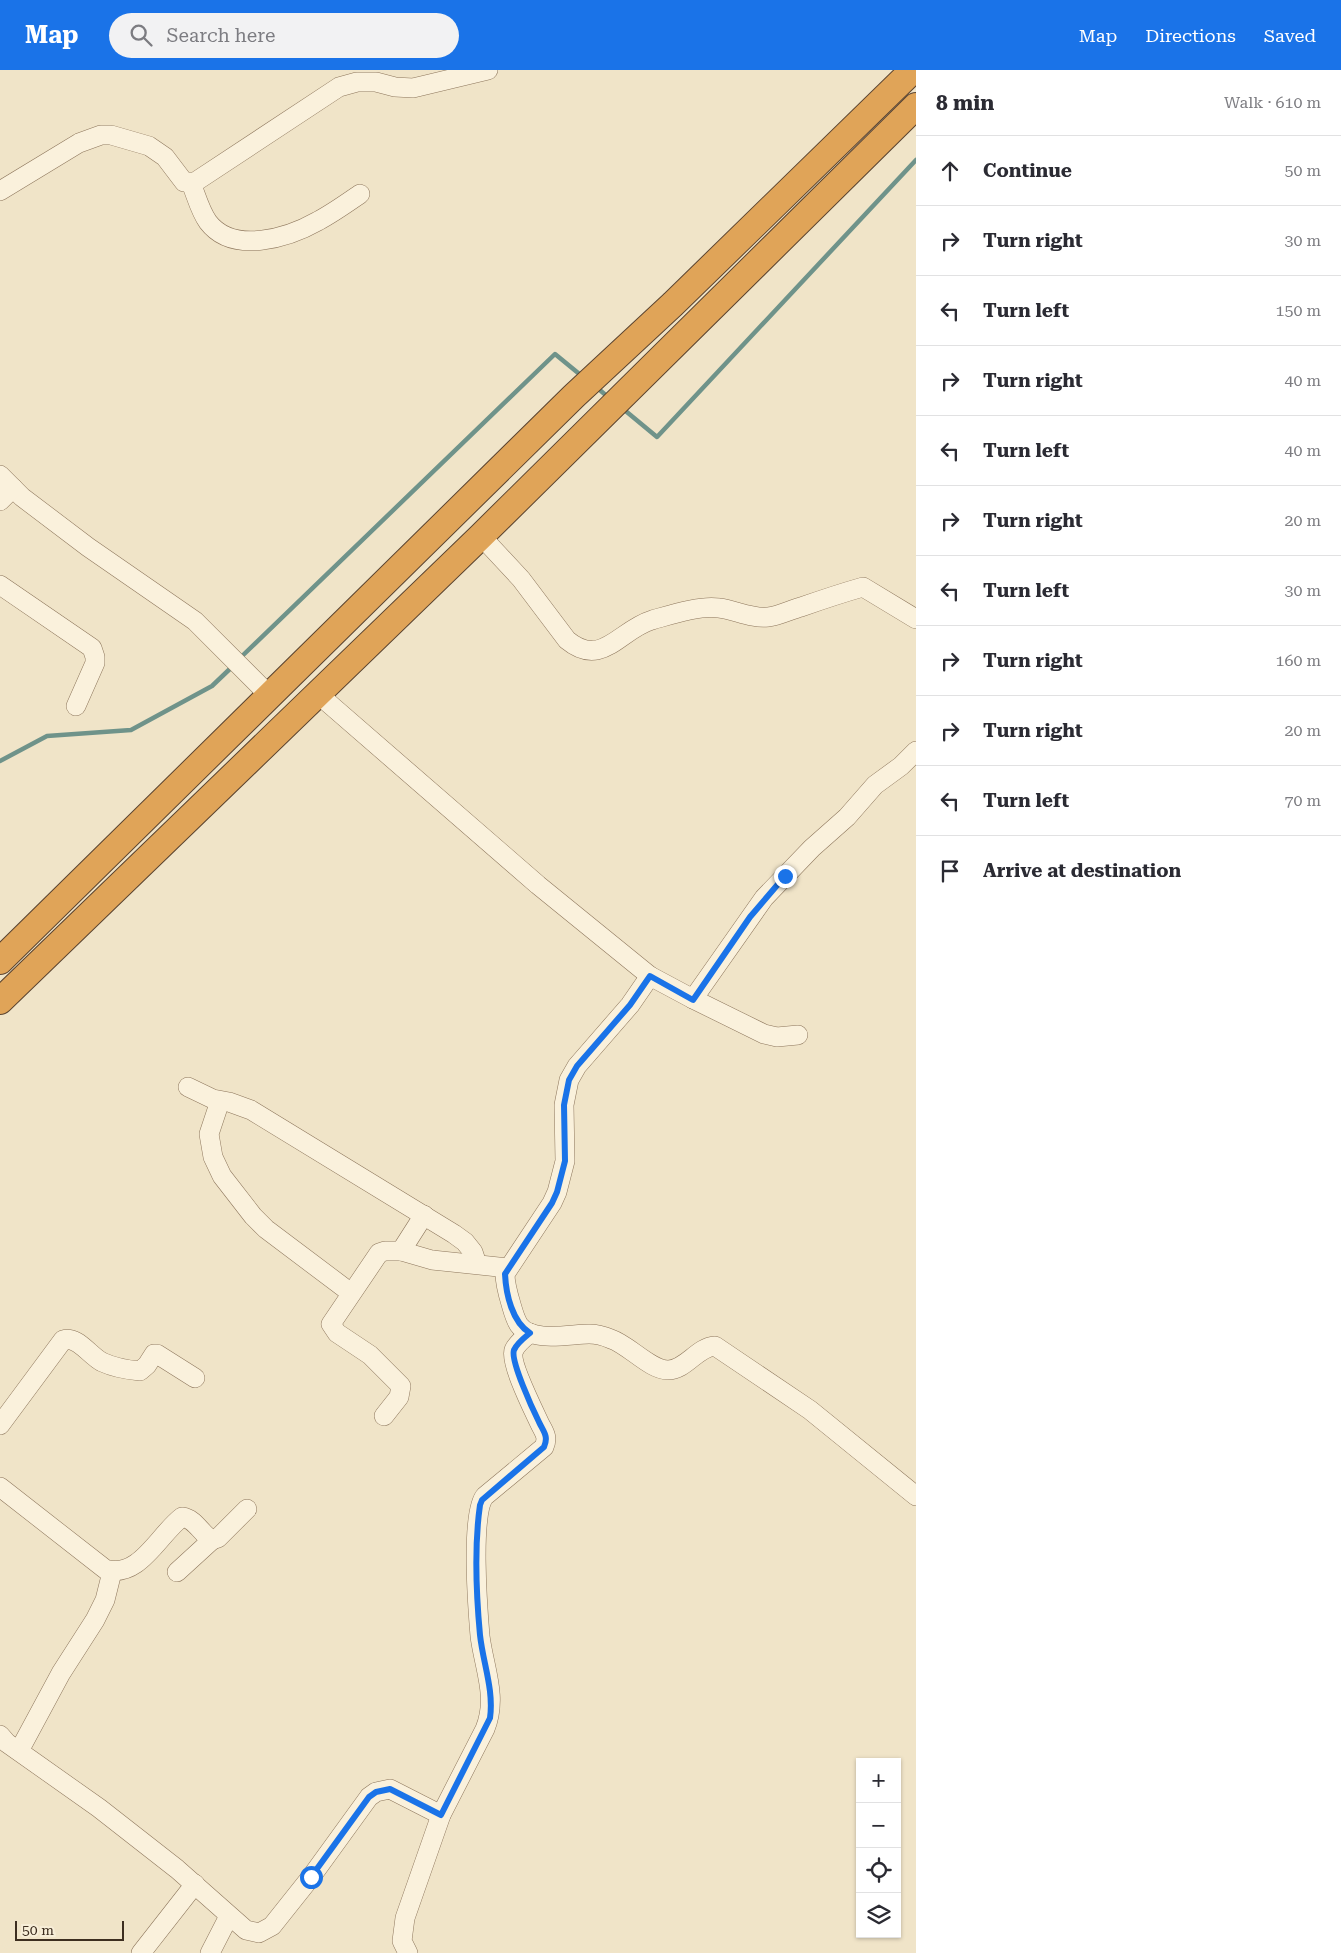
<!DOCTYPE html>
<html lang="en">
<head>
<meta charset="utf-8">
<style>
	:root { --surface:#fff; --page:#f2f2f3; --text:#2b2b33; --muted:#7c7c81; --line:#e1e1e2; --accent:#1a73e8 }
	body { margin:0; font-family:"Roboto Serif",serif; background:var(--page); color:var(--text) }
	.controls { position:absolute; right:15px; bottom:15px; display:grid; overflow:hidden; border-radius:0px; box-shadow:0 1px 4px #0004 }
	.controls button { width:45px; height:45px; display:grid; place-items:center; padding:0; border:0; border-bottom:1px solid var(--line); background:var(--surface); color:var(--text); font:25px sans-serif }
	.scale { position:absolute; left:15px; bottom:12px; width:109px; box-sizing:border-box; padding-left:5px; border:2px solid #3d2e20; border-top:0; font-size:14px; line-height:18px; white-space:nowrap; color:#3d2e20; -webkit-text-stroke:4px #f7eed8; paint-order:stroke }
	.stop { position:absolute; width:15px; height:15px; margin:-11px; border:4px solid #1a73e8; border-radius:50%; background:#fff }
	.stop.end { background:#1a73e8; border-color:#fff; box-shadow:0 1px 5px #0008 }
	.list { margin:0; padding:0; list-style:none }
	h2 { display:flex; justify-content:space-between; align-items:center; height:65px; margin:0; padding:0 20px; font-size:21px }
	h2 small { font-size:16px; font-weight:400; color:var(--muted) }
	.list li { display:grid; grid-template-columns:32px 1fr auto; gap:15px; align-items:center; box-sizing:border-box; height:70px; padding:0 20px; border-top:1px solid var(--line) }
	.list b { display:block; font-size:19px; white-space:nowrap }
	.list em { font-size:16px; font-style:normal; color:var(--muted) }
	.icon { flex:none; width:28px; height:28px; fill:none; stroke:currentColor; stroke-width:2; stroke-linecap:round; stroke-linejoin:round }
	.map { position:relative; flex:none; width:916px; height:1883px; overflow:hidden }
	header { display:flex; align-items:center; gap:30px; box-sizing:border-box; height:70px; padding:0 25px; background:var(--accent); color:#fff }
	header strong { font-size:24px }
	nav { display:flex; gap:28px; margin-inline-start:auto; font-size:18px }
	.search { width:350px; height:45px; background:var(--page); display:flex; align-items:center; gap:12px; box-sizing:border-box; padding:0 18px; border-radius:28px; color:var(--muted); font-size:19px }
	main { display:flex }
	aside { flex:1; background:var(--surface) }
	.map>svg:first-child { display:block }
</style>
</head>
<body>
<header>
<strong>Map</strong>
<div class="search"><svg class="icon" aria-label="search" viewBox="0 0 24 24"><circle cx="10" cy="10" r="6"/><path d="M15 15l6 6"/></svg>Search here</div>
<nav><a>Map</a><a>Directions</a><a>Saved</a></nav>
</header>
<main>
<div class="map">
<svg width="916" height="1883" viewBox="0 0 916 1883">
	<rect width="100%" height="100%" fill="#f0e4c8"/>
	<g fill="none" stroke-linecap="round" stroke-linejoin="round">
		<g stroke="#6f938a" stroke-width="4.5">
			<path d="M595 316 608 327"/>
			<path d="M622 338 657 367 916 90"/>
			<path d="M239 589 555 284 583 307"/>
			<path d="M0 691 47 666 131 660 212 616 234 595"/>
		</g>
		<g stroke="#8d765c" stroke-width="20">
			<g id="minor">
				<path d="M191 113C196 125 200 141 208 152 233 185 288 168 318 151 333 143 347 133 360 124"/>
				<path d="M0 121 79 73 101 65H111L149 76 165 87 184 112H195L339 17 357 12H376L395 17 413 18 488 0"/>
				<path d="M0 405 22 427 88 477 195 551 269 625"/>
				<path d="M0 431 13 418"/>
				<path d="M481 466 521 509 567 570C602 599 619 560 652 550 670 545 700 535 719 538 735 540 752 549 768 547 779 546 790 540 801 537 821 530 842 523 863 517L916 549"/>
				<path d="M0 515 92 578 95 587V593L76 636"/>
				<path d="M318 624 538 815 650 906 693 929 764 964 777 967 798 965"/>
				<path d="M650 906 630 935 577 996 569 1010 564 1035 565 1091 557 1122 552 1133 505 1204C505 1214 508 1224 511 1234 513 1241 515 1249 519 1255 532 1273 570 1264 589 1264 597 1264 604 1266 611 1269 629 1275 650 1300 668 1300 686 1300 697 1277 715 1276L810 1340 916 1426"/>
				<path d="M693 929 764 828 812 778 847 747 875 715 901 696 916 681"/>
				<path d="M188 1017 213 1029 229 1032 251 1040 454 1164 465 1172 473 1182 477 1194"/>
				<path d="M220 1031 209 1064 213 1087 222 1106 253 1146 266 1159 351 1223"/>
				<path d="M401 1181 432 1190 508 1198"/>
				<path d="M384 1346 399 1327 401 1316 370 1285 337 1263 331 1254 379 1183 385 1181H401L424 1145"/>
				<path d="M0 1355 63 1270C77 1265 90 1286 102 1292 113 1297 128 1300 140 1301L147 1295 154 1284H157L195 1308"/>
				<path d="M0 1417 105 1499C139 1510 159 1464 182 1447 196 1449 200 1463 212 1470L218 1468 247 1439"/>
				<path d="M177 1502 212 1470"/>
				<path d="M0 1665 7 1673 99 1738 177 1799 246 1860 259 1863 272 1856 311 1807 369 1727 376 1722 390 1719 441 1745"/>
				<path d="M19 1681 61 1603 95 1550 105 1530 112 1502"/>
				<path d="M141 1883 195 1814"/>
				<path d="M210 1883 229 1846"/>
				<path d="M408 1883 402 1871 405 1848 441 1745 485 1659C498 1627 484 1598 480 1566 478 1542 470 1441 485 1426L544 1377C549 1366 543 1361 539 1352 533 1339 509 1291 514 1280 517 1273 524 1268 530 1263"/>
			</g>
		</g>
		<g stroke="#5b4430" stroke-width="28">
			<g id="highway">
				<path d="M0 891 574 326 673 234 913 0"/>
				<path d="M0 931 481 466 916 36"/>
			</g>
		</g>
		<use href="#minor" stroke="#faf1dc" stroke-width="19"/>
		<use href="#highway" stroke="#e0a458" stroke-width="26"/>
	</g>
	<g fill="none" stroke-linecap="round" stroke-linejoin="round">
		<path stroke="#1a73e8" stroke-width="6" d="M311 1807 369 1727 376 1722 390 1719 441 1745 490 1648C494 1620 483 1593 480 1565 476 1522 474 1477 480 1435L482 1430 544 1377C549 1366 543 1361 539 1352 533 1340 510 1290 514 1280 517 1273 524 1268 530 1263 512 1252 506 1224 505 1204L552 1133 557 1122 565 1091 564 1035 569 1010 577 996 630 935 650 906 693 930 750 847 785 806"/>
	</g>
</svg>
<div class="controls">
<button>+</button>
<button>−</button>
<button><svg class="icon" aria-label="locate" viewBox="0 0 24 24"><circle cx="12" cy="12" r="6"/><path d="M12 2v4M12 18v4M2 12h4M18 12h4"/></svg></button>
<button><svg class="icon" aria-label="layers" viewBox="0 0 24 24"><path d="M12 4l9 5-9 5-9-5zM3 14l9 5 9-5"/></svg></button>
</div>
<div class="scale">50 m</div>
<div class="stop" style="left:311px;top:1807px"></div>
<div class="stop end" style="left:785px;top:806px"></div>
</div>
<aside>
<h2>8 min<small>Walk · 610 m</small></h2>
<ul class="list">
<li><svg class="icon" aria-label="ahead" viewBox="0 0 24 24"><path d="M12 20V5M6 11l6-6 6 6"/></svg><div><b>Continue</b></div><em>50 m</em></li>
<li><svg class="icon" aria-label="right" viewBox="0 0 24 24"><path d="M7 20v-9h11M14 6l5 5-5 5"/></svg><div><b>Turn right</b></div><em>30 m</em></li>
<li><svg class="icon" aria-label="left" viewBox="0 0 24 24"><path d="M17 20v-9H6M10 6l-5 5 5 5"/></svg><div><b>Turn left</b></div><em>150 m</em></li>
<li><svg class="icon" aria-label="right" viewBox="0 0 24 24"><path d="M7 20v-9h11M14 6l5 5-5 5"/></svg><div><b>Turn right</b></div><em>40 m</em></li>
<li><svg class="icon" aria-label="left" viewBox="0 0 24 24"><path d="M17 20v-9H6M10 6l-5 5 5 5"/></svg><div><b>Turn left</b></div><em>40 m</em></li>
<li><svg class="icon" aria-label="right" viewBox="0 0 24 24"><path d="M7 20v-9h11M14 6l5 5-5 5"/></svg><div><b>Turn right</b></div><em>20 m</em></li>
<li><svg class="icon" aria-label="left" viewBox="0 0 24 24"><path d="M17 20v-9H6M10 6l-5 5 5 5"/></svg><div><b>Turn left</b></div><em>30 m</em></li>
<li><svg class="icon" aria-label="right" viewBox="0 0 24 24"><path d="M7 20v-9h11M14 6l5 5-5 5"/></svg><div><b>Turn right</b></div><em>160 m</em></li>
<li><svg class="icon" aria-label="right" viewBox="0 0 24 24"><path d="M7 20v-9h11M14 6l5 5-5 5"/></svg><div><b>Turn right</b></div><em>20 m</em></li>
<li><svg class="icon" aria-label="left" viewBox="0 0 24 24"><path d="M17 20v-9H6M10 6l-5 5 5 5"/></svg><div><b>Turn left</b></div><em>70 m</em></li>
<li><svg class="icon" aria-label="arrive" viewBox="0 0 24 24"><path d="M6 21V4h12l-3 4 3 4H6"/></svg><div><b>Arrive at destination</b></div></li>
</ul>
</aside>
</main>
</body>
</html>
